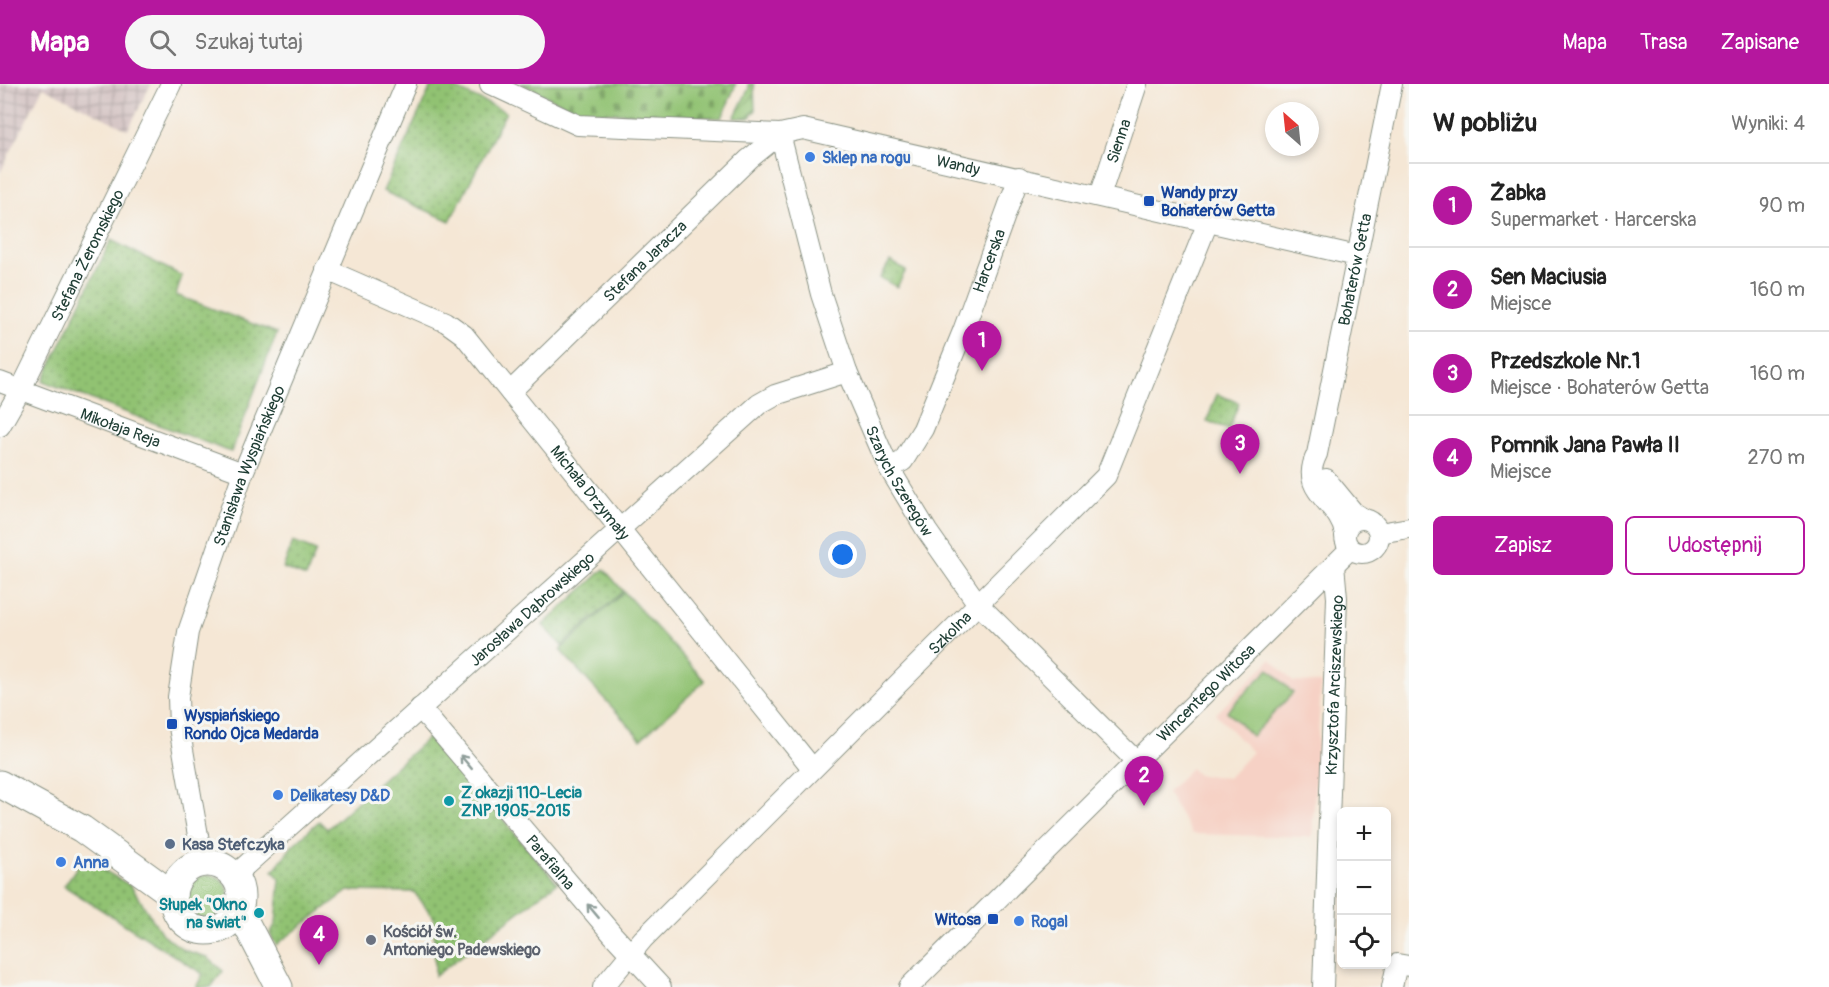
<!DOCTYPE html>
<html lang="pl">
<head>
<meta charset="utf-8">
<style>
	:root { --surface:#fff; --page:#f6f6f6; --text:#222; --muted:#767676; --line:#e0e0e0; --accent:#b5179e }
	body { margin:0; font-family:Pangolin,sans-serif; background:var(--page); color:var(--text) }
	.controls { position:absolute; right:18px; bottom:18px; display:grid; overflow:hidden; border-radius:9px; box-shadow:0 3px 9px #0003 }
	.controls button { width:54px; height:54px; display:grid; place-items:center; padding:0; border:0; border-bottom:2px solid var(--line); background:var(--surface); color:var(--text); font:30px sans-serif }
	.compass { position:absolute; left:1265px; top:18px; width:54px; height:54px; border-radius:50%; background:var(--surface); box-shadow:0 3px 9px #0003; rotate:333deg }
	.you { position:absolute; left:843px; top:471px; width:21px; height:21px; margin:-15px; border:4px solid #fff; border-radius:50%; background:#1a73e8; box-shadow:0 0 0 9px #1a73e833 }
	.badge { display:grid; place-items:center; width:39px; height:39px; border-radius:50%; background:var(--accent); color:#fff; font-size:20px; font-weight:700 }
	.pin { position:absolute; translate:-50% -50px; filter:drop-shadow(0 2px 3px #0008) }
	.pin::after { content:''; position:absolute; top:32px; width:21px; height:18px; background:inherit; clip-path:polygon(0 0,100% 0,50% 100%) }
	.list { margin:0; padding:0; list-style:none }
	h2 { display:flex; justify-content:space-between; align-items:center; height:78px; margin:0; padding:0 24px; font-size:26px }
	h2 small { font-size:20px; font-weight:400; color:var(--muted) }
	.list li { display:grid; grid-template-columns:39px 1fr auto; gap:18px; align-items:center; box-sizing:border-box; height:84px; padding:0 24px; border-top:2px solid var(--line) }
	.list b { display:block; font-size:22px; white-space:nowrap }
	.list p { margin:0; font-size:20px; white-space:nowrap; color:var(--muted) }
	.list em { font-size:20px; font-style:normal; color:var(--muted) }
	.actions { display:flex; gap:12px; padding:18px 24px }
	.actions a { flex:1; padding:14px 0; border:2px solid var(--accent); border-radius:9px; text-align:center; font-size:21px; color:var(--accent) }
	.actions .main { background:var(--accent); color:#fff }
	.icon { flex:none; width:33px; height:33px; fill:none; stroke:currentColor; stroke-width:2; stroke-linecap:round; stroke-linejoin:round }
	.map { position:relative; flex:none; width:1409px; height:903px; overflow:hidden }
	header { display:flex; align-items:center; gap:36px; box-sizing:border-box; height:84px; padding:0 30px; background:var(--accent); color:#fff }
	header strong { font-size:28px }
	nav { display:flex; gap:33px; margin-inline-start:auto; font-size:21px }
	.search { width:420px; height:54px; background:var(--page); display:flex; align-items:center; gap:15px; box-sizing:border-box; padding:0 21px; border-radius:33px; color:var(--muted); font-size:22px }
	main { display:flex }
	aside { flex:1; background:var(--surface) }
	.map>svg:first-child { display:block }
</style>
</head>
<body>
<header>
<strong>Mapa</strong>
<div class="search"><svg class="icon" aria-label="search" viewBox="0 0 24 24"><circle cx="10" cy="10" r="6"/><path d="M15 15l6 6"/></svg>Szukaj tutaj</div>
<nav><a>Mapa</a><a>Trasa</a><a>Zapisane</a></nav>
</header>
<main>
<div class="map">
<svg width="1409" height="903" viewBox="0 0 1409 903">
	<defs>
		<pattern id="industrial-grid" width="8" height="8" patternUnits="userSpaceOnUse" patternTransform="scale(1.5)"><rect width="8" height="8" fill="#d1bfbf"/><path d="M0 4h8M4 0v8" fill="none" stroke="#a99c9c"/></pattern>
		<pattern id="cemetery-stones" width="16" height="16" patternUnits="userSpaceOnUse" patternTransform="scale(1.5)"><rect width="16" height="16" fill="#91c272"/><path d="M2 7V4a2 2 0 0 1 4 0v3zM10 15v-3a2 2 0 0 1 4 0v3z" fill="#769f5e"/></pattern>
		<pattern id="park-dots" width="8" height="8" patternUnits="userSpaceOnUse" patternTransform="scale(1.5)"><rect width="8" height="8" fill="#91c272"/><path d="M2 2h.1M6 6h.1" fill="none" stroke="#769f5e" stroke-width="1.8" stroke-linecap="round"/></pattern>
		<pattern id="garden-furrows" width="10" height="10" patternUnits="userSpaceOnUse" patternTransform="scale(1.5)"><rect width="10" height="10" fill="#91c272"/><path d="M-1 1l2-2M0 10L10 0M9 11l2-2" fill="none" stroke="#769f5e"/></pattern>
	</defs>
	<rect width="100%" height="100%" fill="#f6f6f2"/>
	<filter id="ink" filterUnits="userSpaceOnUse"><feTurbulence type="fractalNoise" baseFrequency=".0167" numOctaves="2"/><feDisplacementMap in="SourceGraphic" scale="12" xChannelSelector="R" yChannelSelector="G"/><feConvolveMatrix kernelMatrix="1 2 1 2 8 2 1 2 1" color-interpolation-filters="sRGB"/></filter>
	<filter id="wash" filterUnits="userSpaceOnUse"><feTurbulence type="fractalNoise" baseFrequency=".008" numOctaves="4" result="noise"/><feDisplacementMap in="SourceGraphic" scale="24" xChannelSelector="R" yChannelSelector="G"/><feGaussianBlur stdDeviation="1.35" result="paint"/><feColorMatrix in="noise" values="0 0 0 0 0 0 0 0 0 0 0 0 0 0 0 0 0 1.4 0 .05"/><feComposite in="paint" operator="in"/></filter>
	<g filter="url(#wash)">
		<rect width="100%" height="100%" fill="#f5e7d5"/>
		<path fill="#f6d1c5" d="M1271 575 1293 598 1321 599 1312 753 1192 750 1167 708 1191 684 1198 691 1228 694 1252 668 1216 630Z"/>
		<path fill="url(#industrial-grid)" d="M0 0H151L128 46 43 3 0 89Z"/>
		<g fill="#91c272" stroke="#588053" stroke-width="1.5">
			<path d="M624 508 705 597 641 655 560 566Z"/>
			<path d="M1269 585 1293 609 1252 652 1227 627Z"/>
			<circle cx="207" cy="813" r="22"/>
		</g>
		<path fill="url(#cemetery-stones)" stroke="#588053" stroke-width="1.5" d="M521 0H736L722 34 578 27Z"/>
		<g fill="url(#park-dots)" stroke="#588053" stroke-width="1.5">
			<path d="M432 0H446L506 28 450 137 383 107Z"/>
			<path d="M111 156 182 192 176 211 277 249 231 368 43 297Z"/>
			<path d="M890 177 906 186 897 203 880 194Z"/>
			<path d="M1217 310 1239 319 1229 345 1207 337Z"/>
			<path d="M293 458 316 467 306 493 283 484Z"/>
			<path d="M604 485 623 507 562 562 543 541Z"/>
			<path d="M431 651 557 799 435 892 434 834 414 808 348 807 276 861 270 850 276 839 280 795 273 787 293 761 319 737 327 745Z"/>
			<path d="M83 774 131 802 162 850 184 866 207 873 223 887 211 903H196L203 890 64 802Z"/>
		</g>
		<path fill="url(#garden-furrows)" stroke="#588053" stroke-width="1.5" d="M748 0H754L755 27 749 34H734L749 4Z"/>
	</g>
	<g filter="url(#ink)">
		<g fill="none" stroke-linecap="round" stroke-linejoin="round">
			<g stroke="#8a9284" stroke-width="22">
				<g id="street">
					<path id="s1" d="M490 0 578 41 780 50 803 45 1357 172"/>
					<path id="s2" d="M1100 112 1137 0"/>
					<path id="s3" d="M327 186 446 238 464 251 812 684"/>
					<path id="s4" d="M0 298 243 389"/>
					<path id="s5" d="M510 308 749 75 780 50 821 210 847 288 889 384 927 447 978 520 1135 676"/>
					<path id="s6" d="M0 342 20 307 171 0"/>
					<path id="s7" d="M889 384 903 377 923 345 963 247 1019 93"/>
					<path d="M1326 395 1354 429 1364 435"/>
					<circle cx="1362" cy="452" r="17"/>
					<path d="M1379 449 1409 444"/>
					<path id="s8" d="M1345 450C1340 417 1297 409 1317 370L1392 0"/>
					<path id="s9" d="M420 624 613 851 661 903"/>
					<path id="s10" d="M203 780 179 643 178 613 188 548 243 389 406 0"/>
					<path id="s11" d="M234 792 759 320 775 311 847 288"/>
					<path id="s12" d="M603 903 643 855 1106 392 1208 138"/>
					<path id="s13" d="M909 903 1350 465"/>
					<path id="s14" d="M1323 903 1337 514 1334 481"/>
					<path d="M1392 903 1397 880 1409 882"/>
				</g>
			</g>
			<g stroke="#8a9284" stroke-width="29">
				<g id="secondary">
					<path d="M0 700 82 745 173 811"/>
					<circle cx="207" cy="813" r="34"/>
					<path d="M239 826 279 903"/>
				</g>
			</g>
			<use href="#street" stroke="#fff" stroke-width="20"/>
			<use href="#secondary" stroke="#fff" stroke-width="27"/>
		</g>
		<defs><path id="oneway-shaft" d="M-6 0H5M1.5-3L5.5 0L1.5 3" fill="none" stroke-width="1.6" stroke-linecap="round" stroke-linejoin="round" transform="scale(1.5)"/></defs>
		<g stroke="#8f9e9a">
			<use href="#oneway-shaft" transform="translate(466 678) rotate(-130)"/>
			<use href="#oneway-shaft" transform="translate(593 827) rotate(-130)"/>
		</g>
	</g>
	<g fill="#3f7fe0" stroke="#f6f6f2" stroke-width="2">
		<circle cx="810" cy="73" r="6"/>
		<circle cx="278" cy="711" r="6"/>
		<circle cx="61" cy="778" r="6"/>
		<circle cx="1019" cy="837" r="6"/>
	</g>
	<g fill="#1a4fb4" stroke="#f6f6f2" stroke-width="2">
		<rect x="1143" y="111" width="12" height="12" rx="3"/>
		<rect x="166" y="634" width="12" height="12" rx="3"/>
		<rect x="987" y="829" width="12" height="12" rx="3"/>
	</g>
	<g fill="#0f9aa8" stroke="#f6f6f2" stroke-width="2">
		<circle cx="449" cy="717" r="6"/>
		<circle cx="259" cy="829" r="6"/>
	</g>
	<circle fill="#5c6f8a" stroke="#f6f6f2" stroke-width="2" cx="170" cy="760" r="6"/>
	<circle fill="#6b7280" stroke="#f6f6f2" stroke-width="2" cx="371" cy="856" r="6"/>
	<g text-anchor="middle" stroke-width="6" stroke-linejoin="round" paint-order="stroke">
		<g font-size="16" fill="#1f3d34" stroke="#f6f6f2">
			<text dy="6" stroke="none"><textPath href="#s2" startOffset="58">Sienna</textPath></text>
			<text dy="6" stroke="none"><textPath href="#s1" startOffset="482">Wandy</textPath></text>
			<text dy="6" stroke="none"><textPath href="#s6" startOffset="192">Stefana Żeromskiego</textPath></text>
			<text dy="6" stroke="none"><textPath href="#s7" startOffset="234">Harcerska</textPath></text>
			<text dy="6" stroke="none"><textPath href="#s5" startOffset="188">Stefana Jaracza</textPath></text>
			<text dy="6" stroke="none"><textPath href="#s8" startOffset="279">Bohaterów Getta</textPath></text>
			<text dy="6" stroke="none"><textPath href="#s4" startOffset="129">Mikołaja Reja</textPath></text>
			<text dy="6" stroke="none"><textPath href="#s10" startOffset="412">Stanisława Wyspiańskiego</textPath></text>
			<text dy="6" stroke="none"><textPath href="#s5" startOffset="742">Szarych Szeregów</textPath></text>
			<text dy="6" stroke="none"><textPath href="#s3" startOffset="354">Michała Drzymały</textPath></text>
			<text dy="6" stroke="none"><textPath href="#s11" startOffset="400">Jarosława Dąbrowskiego</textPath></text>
			<text dy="6" stroke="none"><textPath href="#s12" startOffset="496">Szkolna</textPath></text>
			<text dy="6" stroke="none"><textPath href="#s14" startOffset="302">Krzysztofa Arciszewskiego</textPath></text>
			<text dy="6" stroke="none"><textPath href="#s13" startOffset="418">Wincentego Witosa</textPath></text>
			<text dy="6" stroke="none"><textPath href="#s9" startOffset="202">Parafialna</textPath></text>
		</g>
		<g font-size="16" font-weight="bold" fill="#366cbe" stroke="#f6f6f2" text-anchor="start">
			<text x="822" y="79">Sklep na rogu</text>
			<text x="290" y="717">Delikatesy D&amp;D</text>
			<text x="73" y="784">Anna</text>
			<text x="1031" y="843">Rogal</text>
		</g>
		<g font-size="16" font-weight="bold" fill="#164399" stroke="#f6f6f2" text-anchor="start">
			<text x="1161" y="114">Wandy przy<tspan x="1161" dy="18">Bohaterów Getta</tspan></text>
			<text x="184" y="637">Wyspiańskiego<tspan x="184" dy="18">Rondo Ojca Medarda</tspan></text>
			<text x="981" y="841" text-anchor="end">Witosa</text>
		</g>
		<g font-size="16" font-weight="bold" fill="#0d838f" stroke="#f6f6f2" text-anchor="start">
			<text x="461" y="714">Z okazji 110-Lecia<tspan x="461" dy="18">ZNP 1905-2015</tspan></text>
			<text x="247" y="826" text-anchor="end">Słupek "Okno<tspan x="247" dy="18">na świat"</tspan></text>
		</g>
		<g font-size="16" font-weight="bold" fill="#4e5e75" stroke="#f6f6f2" text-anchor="start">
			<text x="182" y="766">Kasa Stefczyka</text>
		</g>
		<g font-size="16" font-weight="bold" fill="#5b616d" stroke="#f6f6f2" text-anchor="start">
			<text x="383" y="853">Kościół św.<tspan x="383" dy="18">Antoniego Padewskiego</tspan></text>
		</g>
	</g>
</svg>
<div class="controls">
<button>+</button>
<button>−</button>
<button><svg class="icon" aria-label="locate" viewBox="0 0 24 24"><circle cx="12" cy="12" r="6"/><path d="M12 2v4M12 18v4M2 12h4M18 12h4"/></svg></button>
</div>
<svg class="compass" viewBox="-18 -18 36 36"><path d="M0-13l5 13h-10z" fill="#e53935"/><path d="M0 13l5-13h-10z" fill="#767676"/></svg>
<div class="you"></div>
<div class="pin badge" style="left:982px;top:287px">1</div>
<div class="pin badge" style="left:1144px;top:722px">2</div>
<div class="pin badge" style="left:1240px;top:390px">3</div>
<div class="pin badge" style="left:319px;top:881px">4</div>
</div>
<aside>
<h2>W pobliżu<small>Wyniki: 4</small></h2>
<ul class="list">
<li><span class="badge">1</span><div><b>Żabka</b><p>Supermarket · Harcerska</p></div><em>90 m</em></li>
<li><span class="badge">2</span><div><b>Sen Maciusia</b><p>Miejsce</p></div><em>160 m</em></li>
<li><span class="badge">3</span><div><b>Przedszkole Nr.1</b><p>Miejsce · Bohaterów Getta</p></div><em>160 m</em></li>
<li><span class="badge">4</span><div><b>Pomnik Jana Pawła II</b><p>Miejsce</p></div><em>270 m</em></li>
</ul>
<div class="actions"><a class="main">Zapisz</a><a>Udostępnij</a></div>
</aside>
</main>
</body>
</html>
